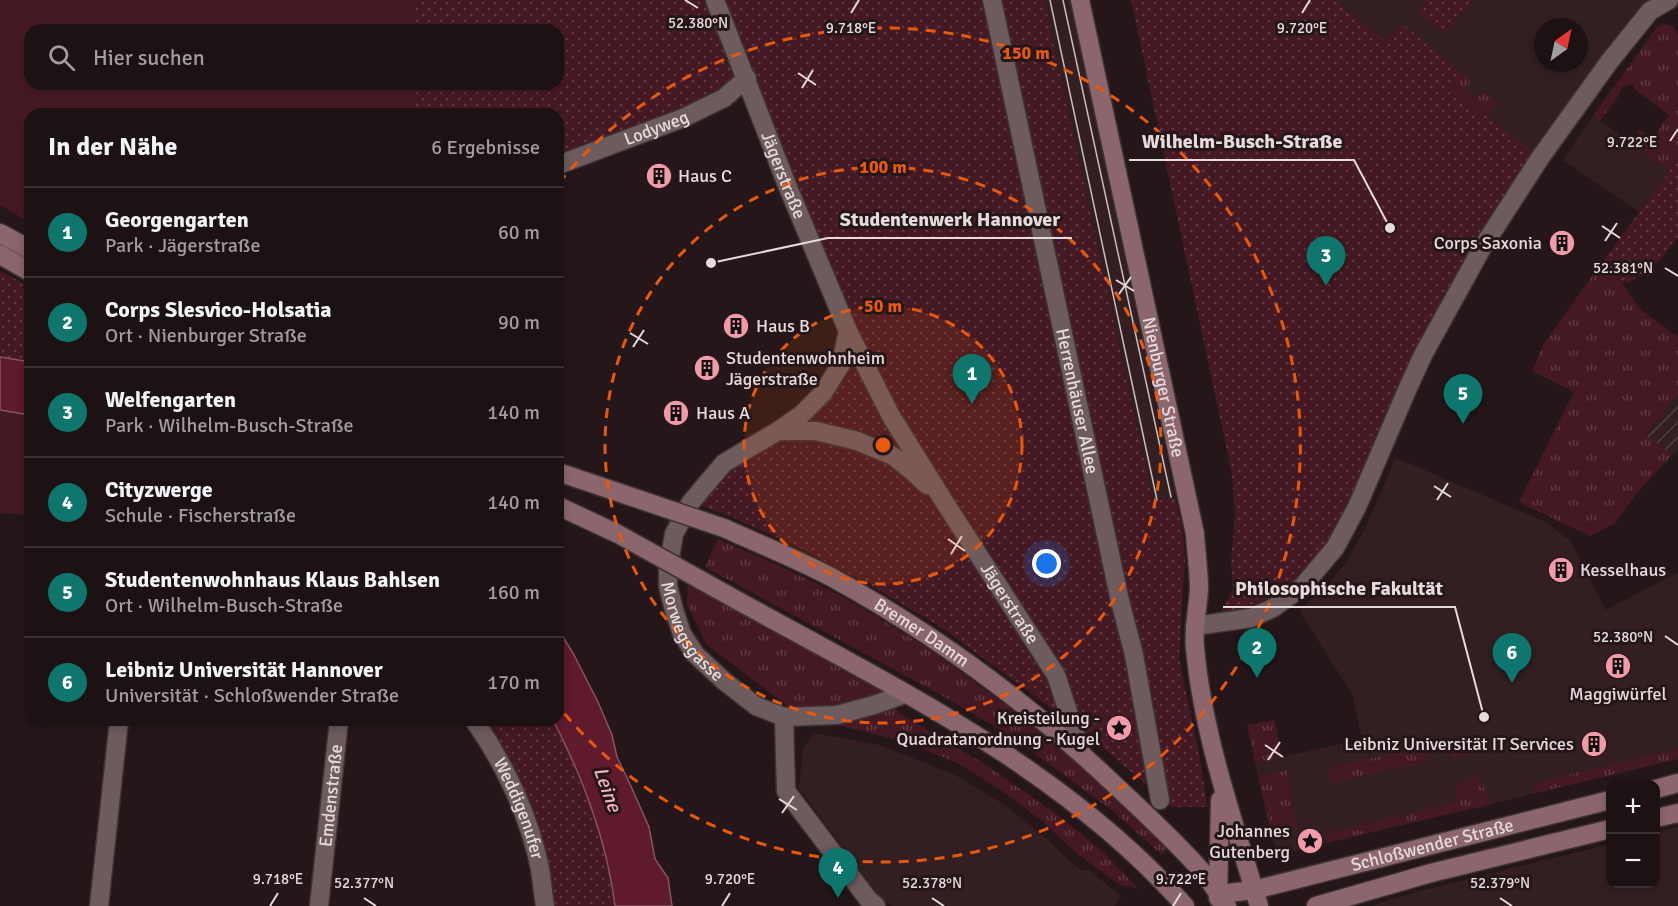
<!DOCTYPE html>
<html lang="de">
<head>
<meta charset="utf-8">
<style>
	:root { --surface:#1c1113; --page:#251a1c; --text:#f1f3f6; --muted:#a09da0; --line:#3a3133; --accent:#0f766e }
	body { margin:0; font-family:Signika,sans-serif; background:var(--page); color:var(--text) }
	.controls { position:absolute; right:18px; bottom:18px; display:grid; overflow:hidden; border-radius:12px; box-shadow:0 3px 9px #0003 }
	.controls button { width:54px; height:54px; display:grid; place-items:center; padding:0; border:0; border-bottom:2px solid var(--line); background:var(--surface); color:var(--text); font:30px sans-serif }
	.compass { position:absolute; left:1534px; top:18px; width:54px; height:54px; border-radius:50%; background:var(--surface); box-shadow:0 3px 9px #0003; rotate:33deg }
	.you { position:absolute; left:1047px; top:564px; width:21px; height:21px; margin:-15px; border:4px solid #fff; border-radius:50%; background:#1a73e8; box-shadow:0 0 0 9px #1a73e833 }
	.badge { display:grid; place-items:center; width:39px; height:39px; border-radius:50%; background:var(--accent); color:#fff; font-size:20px; font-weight:700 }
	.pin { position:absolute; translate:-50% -50px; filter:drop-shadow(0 2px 3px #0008) }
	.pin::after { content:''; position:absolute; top:32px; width:21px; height:18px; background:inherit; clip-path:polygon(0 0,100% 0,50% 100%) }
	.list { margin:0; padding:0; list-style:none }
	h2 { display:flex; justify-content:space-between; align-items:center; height:78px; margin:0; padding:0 24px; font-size:26px }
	h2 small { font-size:20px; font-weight:400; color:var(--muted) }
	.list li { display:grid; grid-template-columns:39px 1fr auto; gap:18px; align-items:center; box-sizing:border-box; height:90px; padding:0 24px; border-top:2px solid var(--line) }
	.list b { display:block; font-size:22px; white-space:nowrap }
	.list p { margin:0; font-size:20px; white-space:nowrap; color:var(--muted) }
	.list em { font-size:20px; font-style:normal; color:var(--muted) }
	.icon { flex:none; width:33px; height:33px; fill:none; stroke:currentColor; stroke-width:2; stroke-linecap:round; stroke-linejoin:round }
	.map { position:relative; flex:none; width:1678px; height:906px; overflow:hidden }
	.search { position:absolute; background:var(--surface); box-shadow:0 3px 9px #0003; left:24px; top:24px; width:540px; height:66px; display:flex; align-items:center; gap:15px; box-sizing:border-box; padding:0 21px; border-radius:18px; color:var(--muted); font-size:22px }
	.panel { position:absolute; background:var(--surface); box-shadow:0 3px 9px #0003; left:24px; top:108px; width:540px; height:618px; border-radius:18px }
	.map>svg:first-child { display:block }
</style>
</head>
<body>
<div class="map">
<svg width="1678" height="906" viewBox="0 0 1678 906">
	<defs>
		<pattern id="industrial-furrows" width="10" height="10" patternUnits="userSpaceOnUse" patternTransform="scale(1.5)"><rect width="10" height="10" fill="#331f22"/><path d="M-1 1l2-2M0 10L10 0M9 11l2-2" fill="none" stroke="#503f42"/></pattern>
		<pattern id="grass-tufts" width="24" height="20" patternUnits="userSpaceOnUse" patternTransform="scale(1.5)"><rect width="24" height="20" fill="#451923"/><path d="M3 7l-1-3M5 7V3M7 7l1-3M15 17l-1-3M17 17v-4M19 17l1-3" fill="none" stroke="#603a42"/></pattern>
		<pattern id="park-dots" width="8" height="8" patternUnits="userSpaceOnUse" patternTransform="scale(1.5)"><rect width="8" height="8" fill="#451923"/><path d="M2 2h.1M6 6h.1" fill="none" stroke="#603a42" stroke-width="1.8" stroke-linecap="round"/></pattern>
	</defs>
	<rect width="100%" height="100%" fill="#251719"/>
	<g fill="#331f22" fill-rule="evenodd">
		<path d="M1044 0H1070L1175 497 1153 501Z"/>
		<path d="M1335 0H1669L1540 158 1486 116 1478 117 1401 24 1386 42ZM1543 27H1579V63H1543Z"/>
		<path d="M1593 116 1670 171 1639 212 1563 160Z"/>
		<path d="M1396 458 1546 522 1566 538 1568 537 1606 610 1678 572V759L1277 855 1255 763 1362 739 1352 694 1299 610 1323 590 1346 563 1363 532Z"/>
		<path d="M814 733 879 745 955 775 1005 805 1046 838 1070 861 1081 870H1089L1121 896 1115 906H892L880 898 799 788 803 749Z"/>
		<path d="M1678 827V906H1375L1376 904 1424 890 1610 844V884H1656V832Z"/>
	</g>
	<path fill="url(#industrial-furrows)" d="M1678 392V450L1672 455 1646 436Z"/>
	<g fill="url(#grass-tufts)">
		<path d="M1665 24 1673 26 1678 35V160L1670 171 1630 143 1640 130 1652 139 1669 115 1635 89 1633 84 1620 88 1621 92 1600 121 1593 116 1657 27Z"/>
		<path d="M1462 74 1471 81 1465 89 1476 98 1483 91 1497 103 1486 116 1478 117 1447 91Z"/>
		<path d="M1600 265 1622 283 1641 310 1678 337V392L1646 435 1672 455 1636 494 1614 524 1590 536 1519 502 1574 392 1532 371 1543 345Z"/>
		<path d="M718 539 782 567 849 600 929 649 1024 718 1133 811 1167 848 1162 855 1113 811 1012 737 943 696 705 567Z"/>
		<path d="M688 584 882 689 899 713 983 763 1058 815 1103 852 1139 889 1120 885 1076 853 1042 821 1002 791 961 765 910 743 801 716 707 645 687 605Z"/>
		<path d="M1274 720 1282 757 1255 763 1247 725Z"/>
		<path d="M1466 736 1474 751 1469 754 1467 753 1455 760 1451 741Z"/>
		<path d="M1423 744 1427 761 1332 783 1328 768 1409 750V747Z"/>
		<path d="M1678 749V759L1536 793 1534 788H1533L1531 784Z"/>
		<path d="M1287 770 1291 790 1289 791 1298 829 1272 835 1258 777Z"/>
		<path d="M1477 774 1492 804 1328 842 1326 836 1344 829 1458 802 1454 786Z"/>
	</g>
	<g fill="url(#park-dots)">
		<path d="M414 0H1044L1153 501 1175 497 1183 532 1185 560 1179 658 1201 764 1207 807H1172L1092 738 942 628 870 585 798 547 729 516 691 502 823 393 848 331 747 79 724 98 558 165V114H414V84H558V30H414Z"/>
		<path d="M1131 0H1335L1386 42 1402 23 1462 74 1447 91 1478 117 1486 116 1540 158 1482 248 1357 507 1302 587 1216 623 1233 589 1231 562 1235 514 1232 474Z"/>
		<path d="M1427 0H1473L1445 33 1418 11Z"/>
		<path d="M1678 160V237L1661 259 1629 283 1625 281 1622 283 1600 265Z"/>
		<path d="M0 271 30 287V362L0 357Z"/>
		<path d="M474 720H553L564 742 600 831 608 864 615 906H545L539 868Z"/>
	</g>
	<g fill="#451923">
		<path d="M0 0H414V30H30V84H414V114H30V223L0 205Z"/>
		<path d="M0 410 30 415V515L0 513Z"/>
	</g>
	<g fill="#5f1a2c" stroke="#875461" stroke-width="1.5">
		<path d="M0 357 30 362V415L0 410Z"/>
		<path d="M558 629 573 653 598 702 612 735 617 757 630 784 649 827 655 859 668 878 672 906H615C607 841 583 778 553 720H558Z"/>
	</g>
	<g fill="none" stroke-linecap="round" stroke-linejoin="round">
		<g stroke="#3d3334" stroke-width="21">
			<g id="street">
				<path id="s1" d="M715 0 787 185 848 331 891 416 945 503 1056 675 1082 754"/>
				<path id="s2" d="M992 0 1120 601 1134 655 1160 800"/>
				<path id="s3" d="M558 165 683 118 724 98 747 78"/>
				<path d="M0 244 30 262"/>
				<path id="s4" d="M848 331 841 364 823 393 801 415 778 431 724 463 691 502 674 534 668 569V586L674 610 682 634 695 654 724 681 756 706 784 717 837 715 874 705 905 694"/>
				<path d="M778 431H816L857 441 893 456 912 471 927 485"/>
				<path d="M1195 626 1251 618 1273 608 1302 587 1335 548 1357 507 1407 390 1423 355 1482 248 1540 158 1609 62 1650 11 1669 0"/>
				<path d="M784 717 786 791 868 899 876 906"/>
				<path id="s5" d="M474 720C504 763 530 817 540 869 542 881 543 894 545 906"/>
				<path d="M99 906 119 720"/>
				<path id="s6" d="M319 906 339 720"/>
			</g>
		</g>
		<g stroke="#3d3334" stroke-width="21">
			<g id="secondary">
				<path id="s7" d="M1080 0 1195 534C1196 552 1199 571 1199 589 1198 608 1193 628 1195 648 1203 736 1234 822 1259 906"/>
				<path d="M0 233 30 249"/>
				<path d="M0 255 30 272"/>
				<path d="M558 506 618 534"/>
				<path id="s8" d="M724 528C759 544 797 559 831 577 935 634 1030 704 1116 786 1145 813 1174 840 1200 869 1210 880 1218 894 1227 906"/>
				<path d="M699 579C866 674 1056 759 1185 906"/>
				<path d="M1656 789 1678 783"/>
				<path d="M1656 818 1678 813"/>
				<path id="s9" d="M1219 894 1254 890 1610 800"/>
				<path d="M1218 898 1220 800"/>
				<path d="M1316 906 1431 873 1610 829"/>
			</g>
		</g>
		<use href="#street" stroke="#6d5b5e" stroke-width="18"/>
		<use href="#secondary" stroke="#8b666c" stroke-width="18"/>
		<g stroke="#c9bebf" stroke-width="1.5">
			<path d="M1050 0 1157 500"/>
			<path d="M1063 0 1171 497"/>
		</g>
		<g stroke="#3d3334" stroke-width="21" stroke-linecap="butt">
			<g id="secondary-bridge">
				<path d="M558 472 724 528"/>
				<path d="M618 534 699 579"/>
			</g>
		</g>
		<use href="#secondary-bridge" stroke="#8b666c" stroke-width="18"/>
	</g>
	<path fill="none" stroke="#e5dbdc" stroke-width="2" d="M685 0 698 8M851 13 859 0M1302 13 1310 0M798 73 816 85M802 88 813 70M1670 141 1678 129M1602 226 1620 238M1605 241 1617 223M1665 268 1678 276M1116 280 1134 291M1119 294 1131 277M630 333 648 344M633 347 644 330M1434 486 1451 497M1437 500 1448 483M948 539 965 551M951 554 962 536M1665 636 1678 645M1265 745 1283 757M1268 760 1280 742M779 799 797 810M782 813 794 796M364 898 376 906M932 898 944 906M1500 898 1512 906M270 906 278 893M722 906 730 893M1173 906 1181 893"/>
	<circle cx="883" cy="445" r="139" fill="#e8590c" fill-opacity=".12"/>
	<g fill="none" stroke="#e8590c" stroke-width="3" stroke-dasharray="10 8">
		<circle cx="883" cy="445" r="139"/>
		<circle cx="883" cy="445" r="278"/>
		<path d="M559 183A417 417 0 1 1 559 707"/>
	</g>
	<defs>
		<g id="building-disc" transform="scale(1.35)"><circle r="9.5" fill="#f39aa9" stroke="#251719"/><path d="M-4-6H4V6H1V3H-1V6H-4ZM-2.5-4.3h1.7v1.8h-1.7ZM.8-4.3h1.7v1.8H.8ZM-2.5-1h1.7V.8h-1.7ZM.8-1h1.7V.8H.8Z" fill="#111"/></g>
		<g id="sight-disc" transform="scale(1.35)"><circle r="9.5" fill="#f39aa9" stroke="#251719"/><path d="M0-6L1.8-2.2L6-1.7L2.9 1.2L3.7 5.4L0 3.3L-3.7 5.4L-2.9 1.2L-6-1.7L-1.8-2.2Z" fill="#111"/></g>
	</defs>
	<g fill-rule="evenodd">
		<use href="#building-disc" x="659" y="176"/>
		<use href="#building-disc" x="1562" y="243"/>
		<use href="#building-disc" x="736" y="326"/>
		<use href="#building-disc" x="707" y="368"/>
		<use href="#building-disc" x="676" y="413"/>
		<use href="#building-disc" x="1561" y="570"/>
		<use href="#building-disc" x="1618" y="666"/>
		<use href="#sight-disc" x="1119" y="728"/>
		<use href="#building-disc" x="1594" y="744"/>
		<use href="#sight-disc" x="1310" y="841"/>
	</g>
	<g text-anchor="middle" stroke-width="6" stroke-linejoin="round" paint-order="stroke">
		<g font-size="18" fill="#e5dbdc" stroke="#251719">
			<text dy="6" stroke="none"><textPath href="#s3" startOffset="105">Lodyweg</textPath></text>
			<text dy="6" stroke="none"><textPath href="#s1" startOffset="188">Jägerstraße</textPath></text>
			<text dy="6" stroke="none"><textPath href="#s7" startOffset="396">Nienburger Straße</textPath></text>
			<text dy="6" stroke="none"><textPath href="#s2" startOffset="410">Herrenhäuser Allee</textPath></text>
			<text dy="6" stroke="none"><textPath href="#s1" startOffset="674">Jägerstraße</textPath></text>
			<text dy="6" stroke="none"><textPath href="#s4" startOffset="382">Morwegsgasse</textPath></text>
			<text dy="6" stroke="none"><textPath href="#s8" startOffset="224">Bremer Damm</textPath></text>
			<text dy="6" stroke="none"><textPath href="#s6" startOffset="111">Emdenstraße</textPath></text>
			<text dy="6" stroke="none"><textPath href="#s5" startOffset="100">Weddigenufer</textPath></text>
			<text dy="6" stroke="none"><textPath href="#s9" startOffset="219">Schloßwender Straße</textPath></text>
		</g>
		<g font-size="18" fill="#e5dbdc" stroke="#251719" text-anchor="start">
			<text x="678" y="182">Haus C</text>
			<text x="1542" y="249" text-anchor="end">Corps Saxonia</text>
			<text x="756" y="332">Haus B</text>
			<text x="726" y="364">Studentenwohnheim<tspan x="726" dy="21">Jägerstraße</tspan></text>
			<text x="696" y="419">Haus A</text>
			<text x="1580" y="576">Kesselhaus</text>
			<text x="1618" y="700" text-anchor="middle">Maggiwürfel</text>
			<text x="1100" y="724" text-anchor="end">Kreisteilung -<tspan x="1100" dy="21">Quadratanordnung - Kugel</tspan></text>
			<text x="1574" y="750" text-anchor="end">Leibniz Universität IT Services</text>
			<text x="1290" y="837" text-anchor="end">Johannes<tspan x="1290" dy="21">Gutenberg</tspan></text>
		</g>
		<g font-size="20" font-style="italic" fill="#f3b1bb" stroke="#251719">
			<text transform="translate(608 789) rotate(70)" y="7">Leine</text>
		</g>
	</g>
	<g font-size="15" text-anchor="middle" fill="#e5dbdc" stroke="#251719" stroke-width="6" stroke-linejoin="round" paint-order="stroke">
		<text x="698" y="28">52.380°N</text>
		<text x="851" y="33">9.718°E</text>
		<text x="1302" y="33">9.720°E</text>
		<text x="1632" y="147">9.722°E</text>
		<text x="1623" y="273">52.381°N</text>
		<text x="1623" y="642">52.380°N</text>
		<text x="278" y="884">9.718°E</text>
		<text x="730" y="884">9.720°E</text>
		<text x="1181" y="884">9.722°E</text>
		<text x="364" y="888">52.377°N</text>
		<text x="932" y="888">52.378°N</text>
		<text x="1500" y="888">52.379°N</text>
	</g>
	<circle cx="883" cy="445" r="9" fill="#e8590c" stroke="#251719" stroke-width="3"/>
	<g font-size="18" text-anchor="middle" font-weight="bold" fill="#e8590c" stroke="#251719" stroke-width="6" stroke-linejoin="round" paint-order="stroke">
		<text x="1026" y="59">150 m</text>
		<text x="883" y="173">100 m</text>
		<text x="883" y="312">50 m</text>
	</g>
	<path fill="none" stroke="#e5dbdc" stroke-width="2" d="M1390 228L1354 160H1129M711 263L828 238H1072M1484 717L1455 607H1223"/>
	<g fill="#e5dbdc" stroke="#251719" stroke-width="2">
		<circle cx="1390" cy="228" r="6"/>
		<circle cx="711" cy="263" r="6"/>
		<circle cx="1484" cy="717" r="6"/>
	</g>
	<g font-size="20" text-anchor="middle" font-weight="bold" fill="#e5dbdc" stroke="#251719" stroke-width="6" stroke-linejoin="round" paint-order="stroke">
		<text x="1242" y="148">Wilhelm-Busch-Straße</text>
		<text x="950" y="226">Studentenwerk Hannover</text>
		<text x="1339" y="595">Philosophische Fakultät</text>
	</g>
</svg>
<div class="controls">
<button>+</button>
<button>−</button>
</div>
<svg class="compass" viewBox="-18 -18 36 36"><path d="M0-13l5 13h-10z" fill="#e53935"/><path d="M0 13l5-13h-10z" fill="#a09da0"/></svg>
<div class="you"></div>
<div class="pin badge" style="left:972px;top:404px">1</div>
<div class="pin badge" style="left:1257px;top:678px">2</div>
<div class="pin badge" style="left:1326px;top:286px">3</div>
<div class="pin badge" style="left:838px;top:898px">4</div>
<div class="pin badge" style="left:1463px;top:424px">5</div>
<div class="pin badge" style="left:1512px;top:683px">6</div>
<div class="search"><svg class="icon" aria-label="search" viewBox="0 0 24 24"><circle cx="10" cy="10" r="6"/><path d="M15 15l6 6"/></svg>Hier suchen</div>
<section class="panel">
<h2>In der Nähe<small>6 Ergebnisse</small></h2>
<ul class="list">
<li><span class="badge">1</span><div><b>Georgengarten</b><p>Park · Jägerstraße</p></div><em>60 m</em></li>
<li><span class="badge">2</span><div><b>Corps Slesvico-Holsatia</b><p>Ort · Nienburger Straße</p></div><em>90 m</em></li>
<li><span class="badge">3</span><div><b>Welfengarten</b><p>Park · Wilhelm-Busch-Straße</p></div><em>140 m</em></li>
<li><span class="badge">4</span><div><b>Cityzwerge</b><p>Schule · Fischerstraße</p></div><em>140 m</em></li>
<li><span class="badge">5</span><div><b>Studentenwohnhaus Klaus Bahlsen</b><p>Ort · Wilhelm-Busch-Straße</p></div><em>160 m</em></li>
<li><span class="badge">6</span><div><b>Leibniz Universität Hannover</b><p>Universität · Schloßwender Straße</p></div><em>170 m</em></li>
</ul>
</section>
</div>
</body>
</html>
